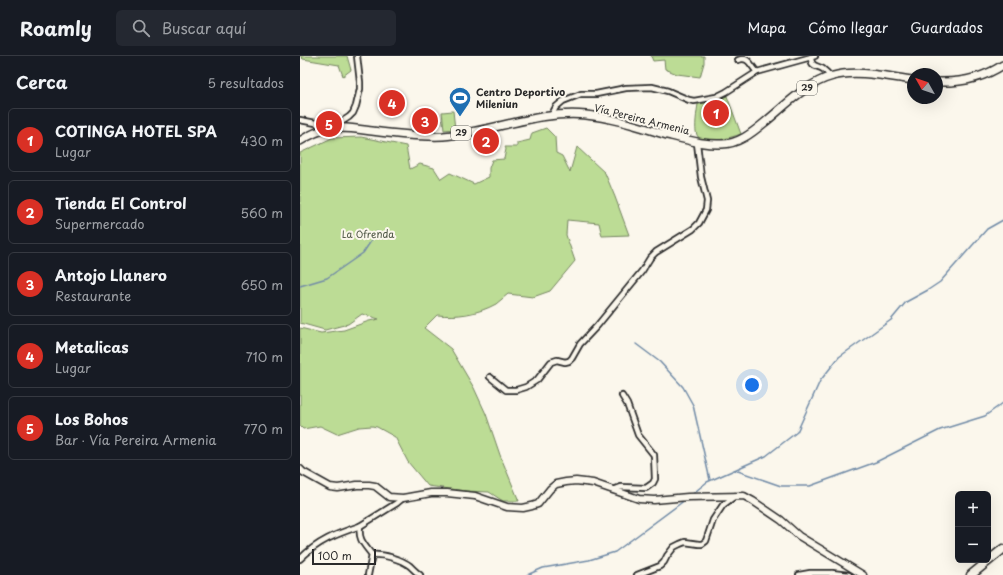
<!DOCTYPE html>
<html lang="es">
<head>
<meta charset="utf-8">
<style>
	:root { --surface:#171b24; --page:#242831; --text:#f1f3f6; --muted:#9ea1a6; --line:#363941; --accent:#d93025 }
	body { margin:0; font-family:"Playpen Sans",sans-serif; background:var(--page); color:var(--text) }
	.controls { position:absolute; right:12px; bottom:12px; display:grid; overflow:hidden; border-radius:6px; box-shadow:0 4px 16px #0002 }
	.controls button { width:36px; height:36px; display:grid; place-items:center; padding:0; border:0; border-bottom:1px solid var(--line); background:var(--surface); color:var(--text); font:20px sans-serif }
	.compass { position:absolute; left:607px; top:12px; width:36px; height:36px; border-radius:50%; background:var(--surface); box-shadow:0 4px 16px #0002; rotate:310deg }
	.scale { position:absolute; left:12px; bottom:10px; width:64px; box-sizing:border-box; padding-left:4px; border:2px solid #2b2b2b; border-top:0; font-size:11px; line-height:14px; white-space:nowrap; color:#2b2b2b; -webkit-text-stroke:3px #fbf7ec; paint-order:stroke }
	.you { position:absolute; left:452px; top:329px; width:14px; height:14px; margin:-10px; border:3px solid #fff; border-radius:50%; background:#1a73e8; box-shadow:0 0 0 6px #1a73e833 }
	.badge { display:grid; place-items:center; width:26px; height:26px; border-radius:50%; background:var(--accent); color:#fff; font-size:13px; font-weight:700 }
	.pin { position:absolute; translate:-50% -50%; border:2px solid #fff; box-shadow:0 1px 4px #0006 }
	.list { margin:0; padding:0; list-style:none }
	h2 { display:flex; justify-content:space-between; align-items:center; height:52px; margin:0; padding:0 16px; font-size:17px }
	h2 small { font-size:13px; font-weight:400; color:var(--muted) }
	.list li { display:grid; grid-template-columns:26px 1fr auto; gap:12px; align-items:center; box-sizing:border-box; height:64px; margin:0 8px 8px; padding:0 8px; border:1px solid var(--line); border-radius:6px }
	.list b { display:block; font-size:15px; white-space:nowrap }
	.list p { margin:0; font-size:13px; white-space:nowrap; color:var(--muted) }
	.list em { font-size:13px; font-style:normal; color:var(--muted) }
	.icon { flex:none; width:22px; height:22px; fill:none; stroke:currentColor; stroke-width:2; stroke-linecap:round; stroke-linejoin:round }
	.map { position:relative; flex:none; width:703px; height:519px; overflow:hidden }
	header { display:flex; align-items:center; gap:24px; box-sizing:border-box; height:56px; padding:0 20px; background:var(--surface); border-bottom:1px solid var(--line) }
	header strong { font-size:19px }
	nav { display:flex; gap:22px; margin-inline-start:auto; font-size:14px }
	.search { width:280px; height:36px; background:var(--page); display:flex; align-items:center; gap:10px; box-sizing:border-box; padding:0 14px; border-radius:6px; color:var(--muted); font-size:15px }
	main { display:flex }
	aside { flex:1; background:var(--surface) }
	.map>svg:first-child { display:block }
</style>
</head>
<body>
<header>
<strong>Roamly</strong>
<div class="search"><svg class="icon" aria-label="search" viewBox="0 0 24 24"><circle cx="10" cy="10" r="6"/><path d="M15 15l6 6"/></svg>Buscar aquí</div>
<nav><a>Mapa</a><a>Cómo llegar</a><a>Guardados</a></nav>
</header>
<main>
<aside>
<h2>Cerca<small>5 resultados</small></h2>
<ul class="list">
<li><span class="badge">1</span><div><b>COTINGA HOTEL SPA</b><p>Lugar</p></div><em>430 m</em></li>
<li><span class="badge">2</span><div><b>Tienda El Control</b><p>Supermercado</p></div><em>560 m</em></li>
<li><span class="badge">3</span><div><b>Antojo Llanero</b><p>Restaurante</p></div><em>650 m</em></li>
<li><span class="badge">4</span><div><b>Metalicas</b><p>Lugar</p></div><em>710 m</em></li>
<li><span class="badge">5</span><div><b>Los Bohos</b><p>Bar · Vía Pereira Armenia</p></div><em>770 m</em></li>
</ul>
</aside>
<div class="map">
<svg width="703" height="519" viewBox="0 0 703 519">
	<rect width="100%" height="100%" fill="#fbf7ec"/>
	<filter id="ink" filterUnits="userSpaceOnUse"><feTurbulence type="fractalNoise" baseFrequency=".025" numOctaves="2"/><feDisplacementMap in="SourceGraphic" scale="8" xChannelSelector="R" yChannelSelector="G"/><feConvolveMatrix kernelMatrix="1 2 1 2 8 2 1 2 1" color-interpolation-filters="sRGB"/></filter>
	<g filter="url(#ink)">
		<g fill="#bcdc95" stroke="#748460">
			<path d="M0 0H47L51 14 43 20 39 9 3 3Z"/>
			<path d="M351 0H404V7L400 21 377 18 365 13 364 4 353 5Z"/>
			<path d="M427 40 441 78C432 81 402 91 397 79 394 73 397 55 398 48L413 46Z"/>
			<path d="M153 55 155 73 144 74 142 56Z"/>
			<path d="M246 72 255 81 256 97 262 100 270 116 277 91 305 117 315 141 329 179 302 180 299 167 267 164 266 179 275 205 250 235 233 241 208 238C204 241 200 245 196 248 178 258 157 261 137 259L124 272 151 293 174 332 186 358 200 399 219 445H203L189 436 165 435 128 430 108 406 95 381 77 371 72 370 59 371 37 378 20 370 3 373 0 370V272L21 277 44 274 69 265 79 263 62 258 48 268 25 274 0 267V97L32 82 61 81 106 90 110 113 120 108 134 112 141 123 150 117 174 128 189 121V112L192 104 204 103 206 93 205 91H217V87L230 84 232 77Z"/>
		</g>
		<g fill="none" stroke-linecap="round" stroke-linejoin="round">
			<g stroke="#718ba7" stroke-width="1.5">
				<path d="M0 230 27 222 63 197 77 176"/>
				<path d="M336 288 360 306 383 331 393 349 410 424"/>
				<path d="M435 414 481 430H510L576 406 640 374 685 360 703 347"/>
				<path d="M391 439 407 426 466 400 497 376 520 325 539 301 591 264 606 246 628 234 640 226 687 173 703 164"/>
				<path d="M227 519 243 512 289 504 315 496 385 444"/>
			</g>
			<g stroke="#2b2b2b" stroke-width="8">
				<g id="street">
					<path d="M511 1C511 11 516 9 523 13 526 15 528 17 530 21"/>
					<path d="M438 4C449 0 450 9 457 16"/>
					<path d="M251 60 256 51 263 45 281 38H296L326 32 352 31 368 35 389 44 394 45 416 41 426 36 457 16 515 0"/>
					<path d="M0 64 21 68 26 73"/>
					<path d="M32 72 49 61 53 57 56 50 60 33V26L57 0"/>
					<path d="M190 321 206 334H216L226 331 237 324 251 306 257 304 265 306 269 305 272 302 280 288 297 270 342 215 350 202 356 196 393 173 399 167 406 154 407 145 401 121 397 87"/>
					<path d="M313 434 321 431 346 432 353 427 355 423 354 399 338 379 327 348 322 340"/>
					<path d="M103 442 97 447 60 470C58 484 64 488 72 499 83 498 101 503 110 510 113 513 116 516 120 519"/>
					<path d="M0 503C18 485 36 478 60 470"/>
					<path d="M531 518 532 517 549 519"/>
					<path d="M68 519 72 499"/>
					<path d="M337 519 360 510 364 506 367 500 374 491 380 488 385 486 399 488H402L406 485 413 464 423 449 435 440"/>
					<path d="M499 519 510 517H532"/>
				</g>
			</g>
			<g stroke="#2b2b2b" stroke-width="9">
				<path id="secondary" d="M0 413 3 416 30 431 38 432 57 429H69L75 430 89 441 103 442 131 437H147L175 440 207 451 223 452 232 450 238 448 250 433 256 428 266 426 276 425 293 427 339 443 354 444 388 441 444 440 453 445 481 464 499 480 563 519"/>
			</g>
			<g stroke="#2b2b2b" stroke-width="10">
				<g id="primary">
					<path d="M637 26C661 27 683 22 703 9"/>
					<path d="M0 85C8 80 17 75 27 73 41 70 57 73 72 75 95 78 119 81 143 80 190 77 238 54 286 59 315 62 343 72 371 80 388 84 404 89 422 88 438 88 452 77 464 67 485 50 506 27 533 20 556 13 589 21 613 24"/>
				</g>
			</g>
			<g stroke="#2b2b2b" stroke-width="11">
				<path id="highway" d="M671 519 703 493"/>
			</g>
			<use href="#street" stroke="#fbf7ec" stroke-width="4.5"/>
			<use href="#secondary" stroke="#fbf7ec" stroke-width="6"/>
			<use href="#primary" stroke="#fbf7ec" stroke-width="7"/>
			<use href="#highway" stroke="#fbf7ec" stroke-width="8"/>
		</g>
	</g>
	<defs>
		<g id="stadium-pin" transform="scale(1.15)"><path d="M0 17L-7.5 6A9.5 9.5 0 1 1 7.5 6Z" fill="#1f6fb2" stroke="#fbf7ec"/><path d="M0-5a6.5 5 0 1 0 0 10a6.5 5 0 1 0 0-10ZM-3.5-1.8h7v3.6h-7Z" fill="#fff"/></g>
	</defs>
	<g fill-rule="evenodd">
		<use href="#stadium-pin" x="160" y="42"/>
	</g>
	<g text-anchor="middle" stroke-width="4" stroke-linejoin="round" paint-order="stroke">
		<g fill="#fbf7ec" stroke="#696865" stroke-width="1">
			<rect x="497" y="25" width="20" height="14" rx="3"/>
			<rect x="151" y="70" width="20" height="14" rx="3"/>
		</g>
		<g font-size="9" font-weight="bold" fill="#2b2b2b">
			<text x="507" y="35">29</text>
			<text x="161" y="80">29</text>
		</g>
		<g font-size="10" font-weight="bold" fill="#2b2b2b" stroke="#fbf7ec" text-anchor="start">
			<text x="176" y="40">Centro Deportivo<tspan x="176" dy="12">Mileniun</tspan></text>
		</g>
		<g font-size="10" fill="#2b2b2b" stroke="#fbf7ec">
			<text transform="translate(342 63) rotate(14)" y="4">Vía Pereira Armenia</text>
		</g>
		<g font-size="10" fill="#4f5746" stroke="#fbf7ec">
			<text x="68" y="182">La Ofrenda</text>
		</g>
	</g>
</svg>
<div class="controls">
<button>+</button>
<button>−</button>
</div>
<svg class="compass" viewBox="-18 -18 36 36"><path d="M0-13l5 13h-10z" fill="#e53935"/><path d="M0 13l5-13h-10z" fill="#9ea1a6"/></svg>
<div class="scale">100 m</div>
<div class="you"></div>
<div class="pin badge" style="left:416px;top:57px">1</div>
<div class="pin badge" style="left:186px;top:85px">2</div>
<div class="pin badge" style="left:125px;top:65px">3</div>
<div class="pin badge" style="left:92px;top:47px">4</div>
<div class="pin badge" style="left:29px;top:68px">5</div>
</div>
</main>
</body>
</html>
